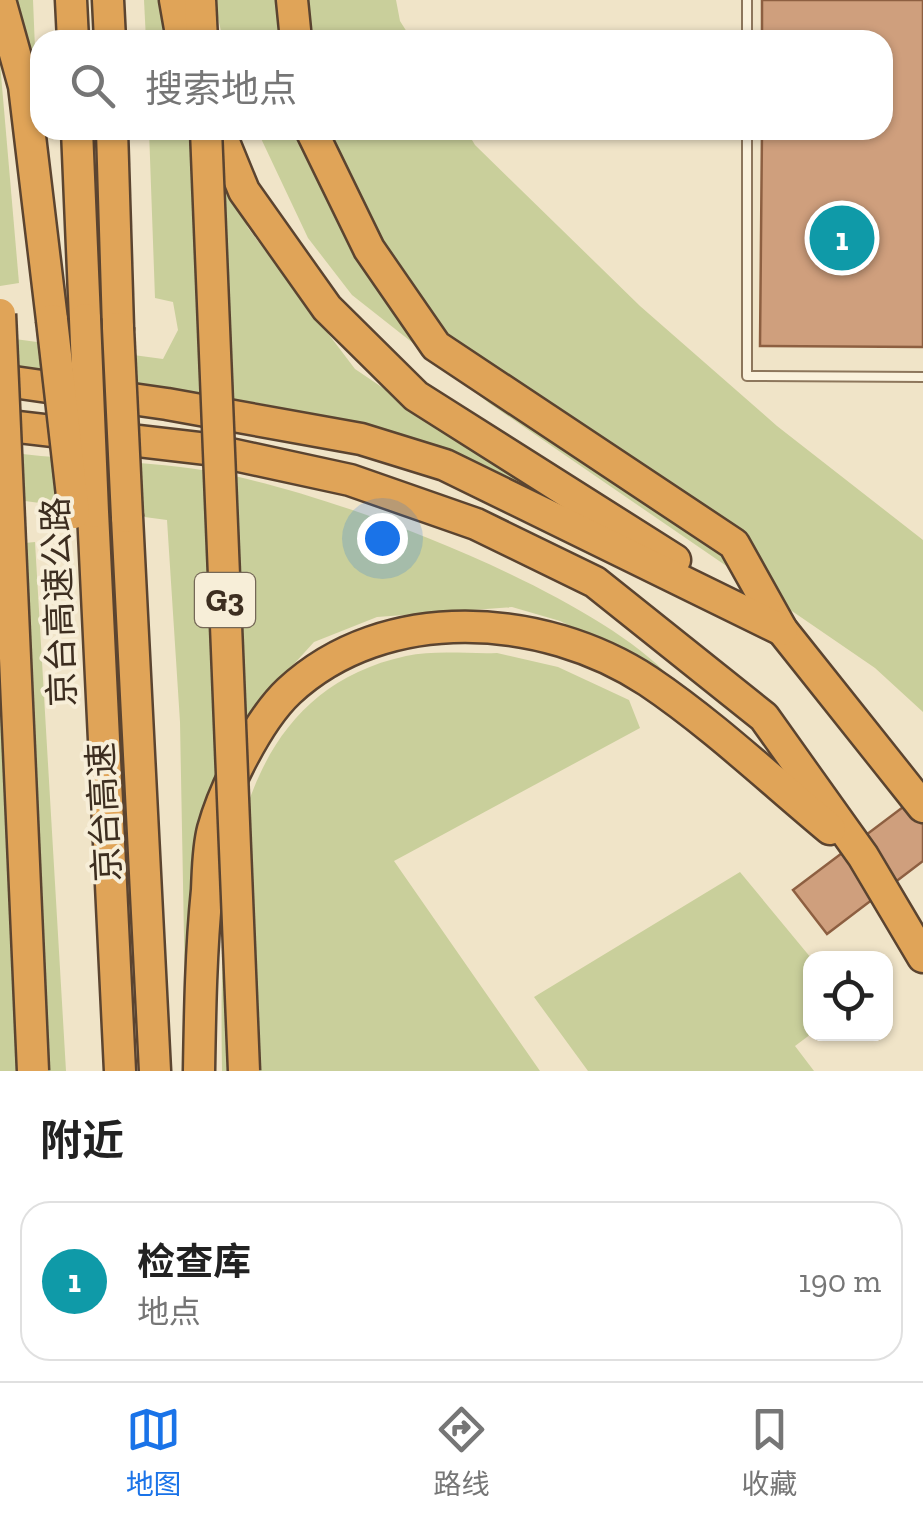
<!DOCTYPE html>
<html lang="zh">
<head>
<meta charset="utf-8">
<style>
	:root { --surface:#fff; --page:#f2f2f2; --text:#222; --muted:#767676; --line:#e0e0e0; --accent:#1a73e8 }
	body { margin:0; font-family:"Zilla Slab","Noto Sans SC",serif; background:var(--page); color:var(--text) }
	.controls { position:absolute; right:30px; bottom:30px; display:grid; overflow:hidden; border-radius:20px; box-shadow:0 2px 8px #0004 }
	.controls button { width:90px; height:90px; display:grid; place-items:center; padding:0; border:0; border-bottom:2px solid var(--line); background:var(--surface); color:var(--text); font:50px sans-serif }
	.you { position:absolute; left:382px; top:538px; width:35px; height:35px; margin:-25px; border:8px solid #fff; border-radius:50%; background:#1a73e8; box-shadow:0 0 0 15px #1a73e833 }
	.badge { display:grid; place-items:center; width:65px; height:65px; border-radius:50%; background:var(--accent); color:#fff; font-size:32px; font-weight:700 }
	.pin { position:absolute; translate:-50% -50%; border:5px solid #fff; box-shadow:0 2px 10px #0006 }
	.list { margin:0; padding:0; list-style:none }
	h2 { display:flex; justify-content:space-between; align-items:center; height:130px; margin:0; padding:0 40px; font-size:42px }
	h2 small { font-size:32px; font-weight:400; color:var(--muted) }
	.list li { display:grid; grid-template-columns:65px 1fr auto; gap:30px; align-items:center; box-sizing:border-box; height:160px; margin:0 20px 20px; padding:0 20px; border:2px solid var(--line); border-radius:30px }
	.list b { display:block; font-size:38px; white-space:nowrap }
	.list p { margin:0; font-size:32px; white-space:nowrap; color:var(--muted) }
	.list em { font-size:32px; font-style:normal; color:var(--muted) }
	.icon { flex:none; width:55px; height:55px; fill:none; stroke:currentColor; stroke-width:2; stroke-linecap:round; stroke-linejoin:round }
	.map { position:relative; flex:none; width:923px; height:1071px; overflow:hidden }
	.search { position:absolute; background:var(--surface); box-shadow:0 2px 8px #0004; left:30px; right:30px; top:30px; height:110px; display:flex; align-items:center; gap:25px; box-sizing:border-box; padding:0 35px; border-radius:30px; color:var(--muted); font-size:38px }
	.sheet { height:310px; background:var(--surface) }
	nav { display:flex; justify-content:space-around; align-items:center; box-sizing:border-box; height:140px; border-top:2px solid var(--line); background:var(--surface); font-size:28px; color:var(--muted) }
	nav a { display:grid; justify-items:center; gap:5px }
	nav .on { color:var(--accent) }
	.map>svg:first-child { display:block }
</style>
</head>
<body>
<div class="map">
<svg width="923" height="1071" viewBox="0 0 923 1071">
	<rect width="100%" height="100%" fill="#f0e4c8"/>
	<g fill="#c9cf9b">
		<path d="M15 0H33L37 97 28 38Z"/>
		<path d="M144 0H159L167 40H146Z"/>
		<path d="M214 0H396L400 21 412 40H223Z"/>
		<path d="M0 63 19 283 0 286Z"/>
		<path d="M149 130H201L248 228 355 369 571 515C518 492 465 466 411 445 279 395 138 385 0 371V337L163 359 178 330 173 302 155 298Z"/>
		<path d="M257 130H466L475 145 640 306 777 426 923 540V712L875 668 489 403 352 295 308 238Z"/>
		<path d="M0 451C72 462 147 459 219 473 338 495 588 590 670 677L560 621 512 607 377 617 314 642 245 718 202 819 185 991 180 722 167 520 10 499 4 545 35 542 66 1071H0Z"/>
		<path d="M497 653 558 667 629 700 640 728 394 861 540 1071H222C220 919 217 697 406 656 434 650 468 654 497 653Z"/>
		<path d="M740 872 811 958V1034L795 1046 814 1071H588L534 997Z"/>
	</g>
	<g fill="#cf9f7d" stroke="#8d5f41" stroke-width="2.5">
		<path d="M762 0H923V347L760 346 762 130H883V40H762Z"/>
		<path d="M923 792V861L827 934 793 890Z"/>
	</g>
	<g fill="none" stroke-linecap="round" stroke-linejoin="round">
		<g stroke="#8d765c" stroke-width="12">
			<g id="lane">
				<path d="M747 0V40"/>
				<path d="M747 130V376L923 377"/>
			</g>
		</g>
		<g stroke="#5b4430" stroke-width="35">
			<g id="highway">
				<path d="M0 0 24 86 52 320"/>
				<path d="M71 0 73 40"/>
				<path d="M108 0 110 40"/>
				<path d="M175 0 182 40"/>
				<path d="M200 0 202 40"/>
				<path d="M292 0 296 40"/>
				<path d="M77 130 85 319"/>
				<path d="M112 130 118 328"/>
				<path d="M219 130 244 191 327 308 416 396 675 560"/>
				<path d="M311 130 369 249 436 346 734 544 782 630 923 807"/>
				<path d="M0 380 167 404 361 439 445 465 782 630"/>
				<path d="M0 425 207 449 350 480 476 524 595 582 764 717 863 856 923 957"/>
				<path d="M93 512 120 1071"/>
				<path d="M127 517 155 1071"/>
				<path d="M199 1071C200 1010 201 950 207 890 208 870 208 848 213 829 224 789 258 720 289 691 385 602 543 612 648 681 712 724 771 780 830 829"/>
			</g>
		</g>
		<use href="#lane" stroke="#faf1dc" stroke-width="8"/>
		<use href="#highway" stroke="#e0a458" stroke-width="30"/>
		<g stroke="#5b4430" stroke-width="35" stroke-linecap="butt">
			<g id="highway-bridge">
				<path d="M206 130 244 1071"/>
				<path d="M0 314 33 1071"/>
				<path d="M85 319 93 512"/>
				<path d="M52 320 74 513"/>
				<path d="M118 328 127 517"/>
			</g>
		</g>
		<use href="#highway-bridge" stroke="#e0a458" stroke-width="30"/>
	</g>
	<g text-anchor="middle" stroke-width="8" stroke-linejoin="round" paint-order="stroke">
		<rect fill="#f7eed8" stroke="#756857" stroke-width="2.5" x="195" y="573" width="60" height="54" rx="8"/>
		<g font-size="32" font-weight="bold" fill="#3d2e20">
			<text x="225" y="611">G3</text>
		</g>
		<g font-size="35" fill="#3d2e20" stroke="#f7eed8">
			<text transform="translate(59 602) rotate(-92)" y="12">京台高速公路</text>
			<text transform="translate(104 812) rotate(-93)" y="12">京台高速</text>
		</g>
	</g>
</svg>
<div class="controls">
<button><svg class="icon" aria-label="locate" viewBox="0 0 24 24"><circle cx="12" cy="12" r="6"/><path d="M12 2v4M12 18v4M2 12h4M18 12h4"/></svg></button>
</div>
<div class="you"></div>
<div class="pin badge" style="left:842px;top:238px;background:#0f9aa8">1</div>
<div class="search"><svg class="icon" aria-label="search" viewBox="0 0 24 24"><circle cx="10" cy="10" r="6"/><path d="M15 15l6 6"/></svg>搜索地点</div>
</div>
<section class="sheet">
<h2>附近<small></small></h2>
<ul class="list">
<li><span class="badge" style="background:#0f9aa8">1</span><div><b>检查库</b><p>地点</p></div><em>190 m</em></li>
</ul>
</section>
<nav>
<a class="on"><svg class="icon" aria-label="map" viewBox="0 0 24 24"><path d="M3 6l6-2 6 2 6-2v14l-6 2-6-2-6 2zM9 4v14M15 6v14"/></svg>地图</a>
<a><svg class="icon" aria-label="directions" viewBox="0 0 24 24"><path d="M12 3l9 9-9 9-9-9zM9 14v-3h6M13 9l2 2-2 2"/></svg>路线</a>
<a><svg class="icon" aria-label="saved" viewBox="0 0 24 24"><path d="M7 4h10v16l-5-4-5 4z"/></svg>收藏</a>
</nav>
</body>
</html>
